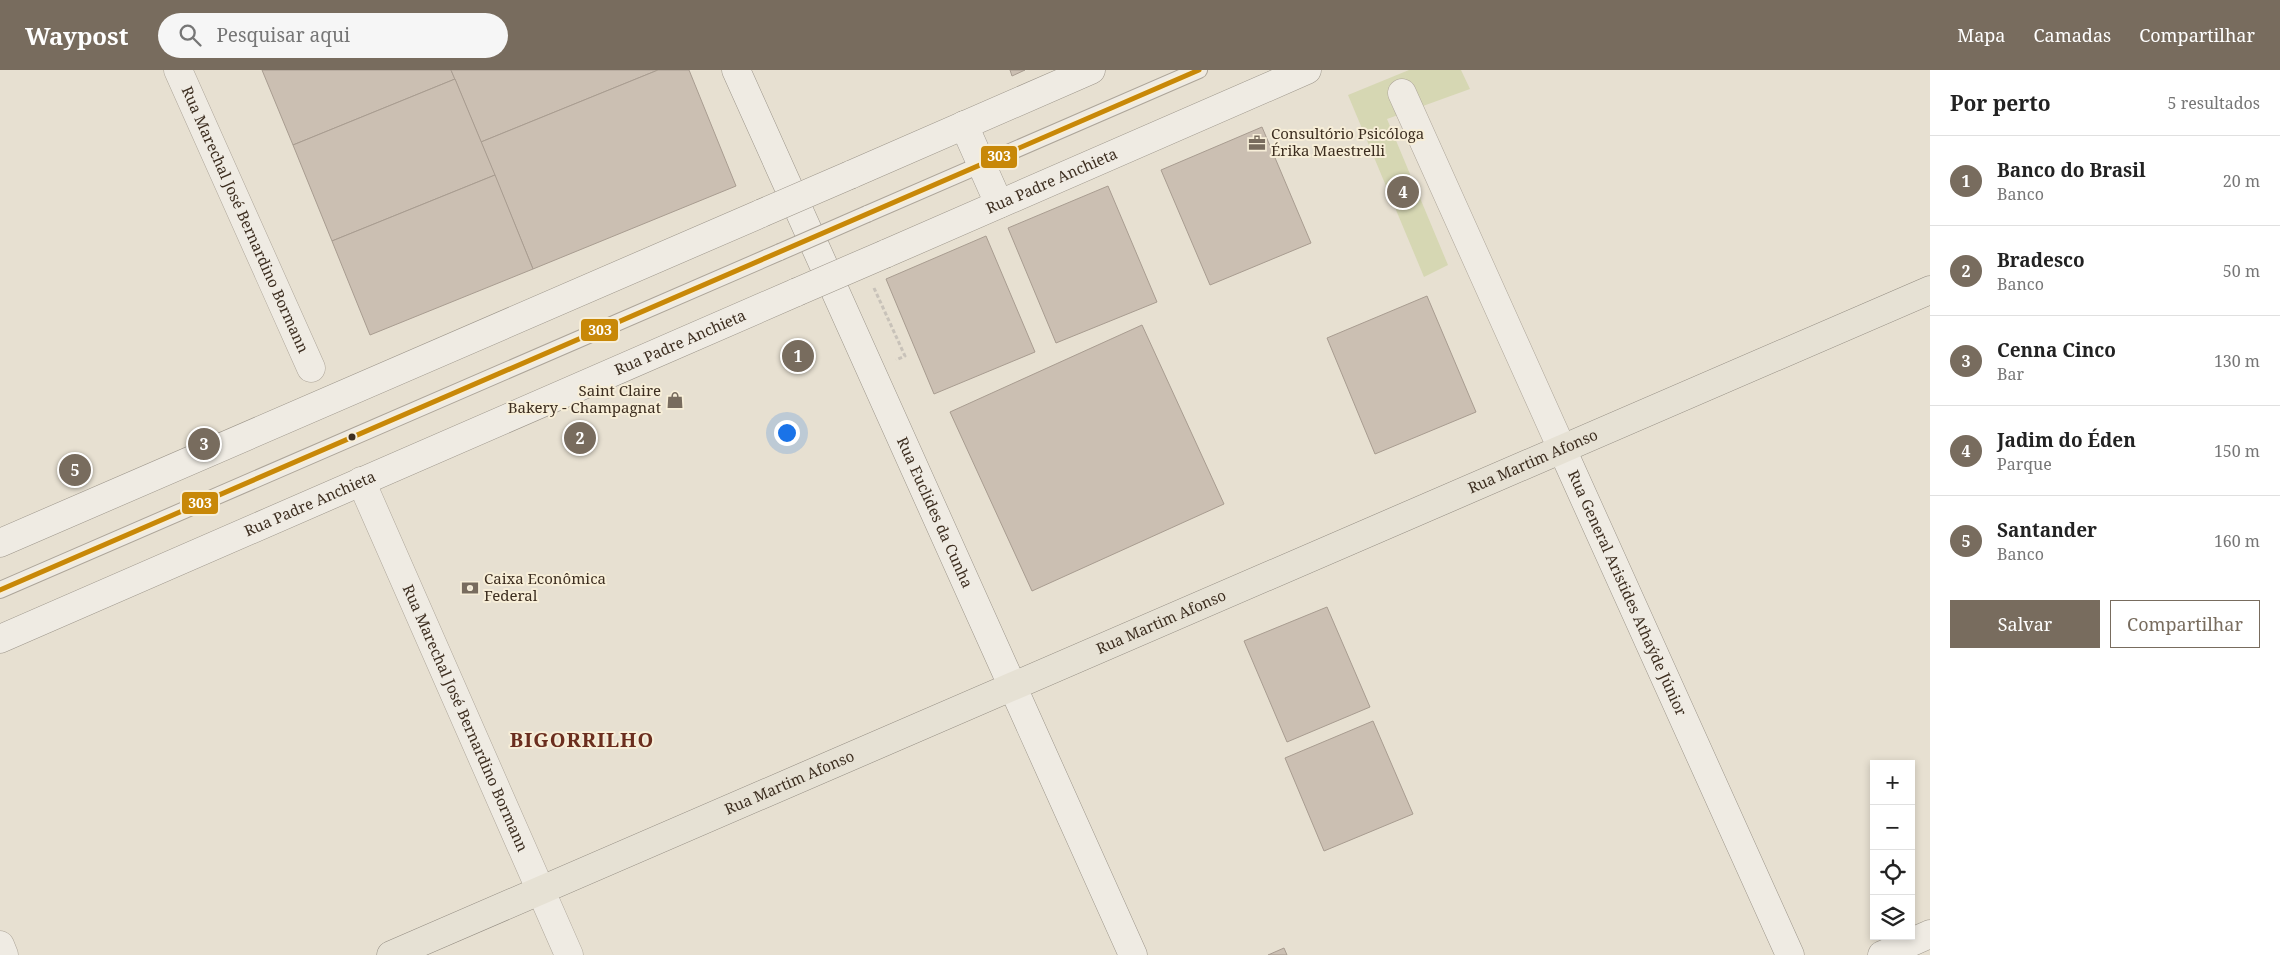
<!DOCTYPE html>
<html lang="pt">
<head>
<meta charset="utf-8">
<style>
	:root { --surface:#fff; --page:#f6f6f6; --text:#222; --muted:#767676; --line:#e0e0e0; --accent:#786c5e }
	body { margin:0; font-family:"Noto Serif",serif; background:var(--page); color:var(--text) }
	.controls { position:absolute; right:15px; bottom:15px; display:grid; overflow:hidden; border-radius:0px; box-shadow:0 2px 8px #0003 }
	.controls button { width:45px; height:45px; display:grid; place-items:center; padding:0; border:0; border-bottom:1px solid var(--line); background:var(--surface); color:var(--text); font:25px sans-serif }
	.you { position:absolute; left:786px; top:362px; width:18px; height:18px; margin:-12px; border:4px solid #fff; border-radius:50%; background:#1a73e8; box-shadow:0 0 0 8px #1a73e833 }
	.badge { display:grid; place-items:center; width:32px; height:32px; border-radius:50%; background:var(--accent); color:#fff; font-size:16px; font-weight:700 }
	.pin { position:absolute; translate:-50% -50%; border:2px solid #fff; box-shadow:0 1px 5px #0006 }
	.list { margin:0; padding:0; list-style:none }
	h2 { display:flex; justify-content:space-between; align-items:center; height:65px; margin:0; padding:0 20px; font-size:21px }
	h2 small { font-size:16px; font-weight:400; color:var(--muted) }
	.list li { display:grid; grid-template-columns:32px 1fr auto; gap:15px; align-items:center; box-sizing:border-box; height:90px; padding:0 20px; border-top:1px solid var(--line) }
	.list b { display:block; font-size:19px; white-space:nowrap }
	.list p { margin:0; font-size:16px; white-space:nowrap; color:var(--muted) }
	.list em { font-size:16px; font-style:normal; color:var(--muted) }
	.actions { display:flex; gap:10px; padding:15px 20px }
	.actions a { flex:1; padding:11px 0; border:1px solid var(--accent); border-radius:0px; text-align:center; font-size:18px; color:var(--accent) }
	.actions .main { background:var(--accent); color:#fff }
	.icon { flex:none; width:28px; height:28px; fill:none; stroke:currentColor; stroke-width:2; stroke-linecap:round; stroke-linejoin:round }
	.map { position:relative; flex:none; width:1930px; height:885px; overflow:hidden }
	header { display:flex; align-items:center; gap:30px; box-sizing:border-box; height:70px; padding:0 25px; background:var(--accent); color:#fff }
	header strong { font-size:24px }
	nav { display:flex; gap:28px; margin-inline-start:auto; font-size:18px }
	.search { width:350px; height:45px; background:var(--page); display:flex; align-items:center; gap:12px; box-sizing:border-box; padding:0 18px; border-radius:28px; color:var(--muted); font-size:19px }
	main { display:flex }
	aside { flex:1; background:var(--surface) }
	.map>svg:first-child { display:block }
</style>
</head>
<body>
<header>
<strong>Waypost</strong>
<div class="search"><svg class="icon" aria-label="search" viewBox="0 0 24 24"><circle cx="10" cy="10" r="6"/><path d="M15 15l6 6"/></svg>Pesquisar aqui</div>
<nav><a>Mapa</a><a>Camadas</a><a>Compartilhar</a></nav>
</header>
<main>
<div class="map">
<svg width="1930" height="885" viewBox="0 0 1930 885">
	<rect width="100%" height="100%" fill="#e7e0d1"/>
	<path fill="#d6d7b3" d="M1409 0H1461L1470 19 1387 49 1448 195 1424 207 1348 25Z"/>
	<g fill="#cbbfb2" stroke="#a89c90">
		<path d="M262 0H451L455 9 293 75Z"/>
		<path d="M451 0H658L481 72Z"/>
		<path d="M658 0H689L736 116 533 199 481 72Z"/>
		<path d="M1010 0H1025L1012 6Z"/>
		<path d="M455 9 495 105 332 171 293 75Z"/>
		<path d="M1262 57 1311 173 1210 215 1161 100Z"/>
		<path d="M495 105 533 199 370 265 332 171Z"/>
		<path d="M1108 116 1157 232 1056 273 1008 158Z"/>
		<path d="M986 166 1035 282 934 324 886 209Z"/>
		<path d="M1427 226 1476 342 1375 384 1327 268Z"/>
		<path d="M1142 255 1224 434 1032 521 950 342Z"/>
		<path d="M1327 537 1370 637 1287 672 1244 571Z"/>
		<path d="M1373 651 1413 744 1324 781 1285 688Z"/>
		<path d="M1284 878 1287 885H1268Z"/>
	</g>
	<g fill="none" stroke-linecap="round" stroke-linejoin="round">
		<g stroke="#ada599" stroke-width="18">
			<g id="lane">
				<path d="M867 144 1199 0"/>
				<path d="M0 520 780 182"/>
			</g>
		</g>
		<g stroke="#ada599" stroke-width="29">
			<g id="street">
				<path id="s1" d="M178 0 311 298"/>
				<path d="M1402 23 1562 379"/>
				<path id="s2" d="M361 411 569 885"/>
				<path d="M0 875 4 885"/>
			</g>
		</g>
		<g stroke="#9c958a" stroke-width="29">
			<g id="secondary">
				<path id="s3" d="M736 0 1133 885"/>
				<path d="M964 55 999 134"/>
				<path d="M850 105 1091 0"/>
				<path id="s4" d="M885 184 1307 0"/>
				<path id="s5" d="M1562 379 1790 885"/>
				<path d="M0 473 762 143"/>
				<path id="s6" d="M0 569 797 222"/>
				<path d="M1882 885 1930 864"/>
			</g>
		</g>
		<g stroke="#928b80" stroke-width="29">
			<g id="primary">
				<path id="s7" d="M391 885 1930 220"/>
			</g>
		</g>
		<path stroke="#c8c2b9" stroke-width="3" stroke-dasharray="4 2.5" stroke-linecap="butt" d="M874 218 905 286 896 290"/>
		<use href="#lane" stroke="#efebe3" stroke-width="16"/>
		<use href="#street" stroke="#efebe3" stroke-width="28"/>
		<use href="#secondary" stroke="#efebe3" stroke-width="28"/>
		<use href="#primary" stroke="#e6e1d4" stroke-width="28"/>
		<g stroke="#ada599" stroke-width="18" stroke-linecap="butt">
			<path id="lane-bridge" d="M780 182 867 144"/>
		</g>
		<g stroke="#9c958a" stroke-width="29" stroke-linecap="butt">
			<g id="secondary-bridge">
				<path d="M762 143 850 105"/>
				<path d="M797 222 885 184"/>
			</g>
		</g>
		<use href="#lane-bridge" stroke="#efebe3" stroke-width="16"/>
		<use href="#secondary-bridge" stroke="#efebe3" stroke-width="28"/>
		<g stroke="#f7eed8" stroke-width="9">
			<path id="bus-1" d="M0 520 1199 0"/>
		</g>
		<use href="#bus-1" stroke="#c88808" stroke-width="5"/>
	</g>
	<defs>
		<g id="office-bare" transform="scale(1.35)"><path d="M-6-3h4V-5.5h4V-3h4V5H-6ZM-1-4.5V-3h2v-1.5ZM-6 0V1H6V0Z" fill="#786c5e" stroke="#f7eed8" stroke-width="2.5" paint-order="stroke"/></g>
		<g id="shop-bare" transform="scale(1.35)"><path d="M-5-2.5h2.3a2.7 3.5 0 0 1 5.4 0H5L5.5 6h-11ZM-1.5-2.5h3a1.5 2.3 0 0 0-3 0Z" fill="#786c5e" stroke="#f7eed8" stroke-width="2.5" paint-order="stroke"/></g>
		<g id="bank-bare" transform="scale(1.35)"><path d="M-6-4H6V4H-6ZM0-2.3a2.3 2.3 0 1 0 0 4.6a2.3 2.3 0 1 0 0-4.6Z" fill="#786c5e" stroke="#f7eed8" stroke-width="2.5" paint-order="stroke"/></g>
	</defs>
	<g fill-rule="evenodd">
		<use href="#office-bare" x="1257" y="73"/>
		<use href="#shop-bare" x="675" y="330"/>
		<use href="#bank-bare" x="470" y="518"/>
	</g>
	<circle fill="#3d2e20" stroke="#f7eed8" stroke-width="2" cx="352" cy="367" r="4.5"/>
	<g text-anchor="middle" stroke-width="4" stroke-linejoin="round" paint-order="stroke">
		<g font-size="15" fill="#3d2e20" stroke="#f7eed8" text-anchor="start">
			<text x="1271" y="69">Consultório Psicóloga<tspan x="1271" dy="17">Érika Maestrelli</tspan></text>
			<text x="661" y="326" text-anchor="end">Saint Claire<tspan x="661" dy="17">Bakery - Champagnat</tspan></text>
			<text x="484" y="514">Caixa Econômica<tspan x="484" dy="17">Federal</tspan></text>
		</g>
		<g font-size="15" fill="#3d2e20" stroke="#f7eed8">
			<text dy="5" stroke="none"><textPath href="#s4" startOffset="182">Rua Padre Anchieta</textPath></text>
			<text dy="5" stroke="none"><textPath href="#s1" startOffset="164">Rua Marechal José Bernardino Bormann</textPath></text>
			<text dy="5" stroke="none"><textPath href="#s6" startOffset="742">Rua Padre Anchieta</textPath></text>
			<text dy="5" stroke="none"><textPath href="#s7" startOffset="1244">Rua Martim Afonso</textPath></text>
			<text dy="5" stroke="none"><textPath href="#s6" startOffset="338">Rua Padre Anchieta</textPath></text>
			<text dy="5" stroke="none"><textPath href="#s3" startOffset="485">Rua Euclides da Cunha</textPath></text>
			<text dy="5" stroke="none"><textPath href="#s5" startOffset="158">Rua General Aristides Athaýde Júnior</textPath></text>
			<text dy="5" stroke="none"><textPath href="#s7" startOffset="839">Rua Martim Afonso</textPath></text>
			<text dy="5" stroke="none"><textPath href="#s2" startOffset="259">Rua Marechal José Bernardino Bormann</textPath></text>
			<text dy="5" stroke="none"><textPath href="#s7" startOffset="434">Rua Martim Afonso</textPath></text>
		</g>
		<g font-size="20" font-weight="bold" letter-spacing="1" fill="#6b2e1e" stroke="#f7eed8">
			<text x="582" y="677">BIGORRILHO</text>
		</g>
	</g>
	<g stroke="#f7eed8" stroke-width="2">
		<rect x="980" y="75" width="38" height="24" rx="5" fill="#c88808"/>
		<rect x="580" y="248" width="39" height="24" rx="5" fill="#c88808"/>
		<rect x="181" y="421" width="38" height="24" rx="5" fill="#c88808"/>
	</g>
	<g font-size="14" text-anchor="middle" font-weight="bold" fill="#fff">
		<text x="999" y="91">303</text>
		<text x="600" y="265">303</text>
		<text x="200" y="438">303</text>
	</g>
</svg>
<div class="controls">
<button>+</button>
<button>−</button>
<button><svg class="icon" aria-label="locate" viewBox="0 0 24 24"><circle cx="12" cy="12" r="6"/><path d="M12 2v4M12 18v4M2 12h4M18 12h4"/></svg></button>
<button><svg class="icon" aria-label="layers" viewBox="0 0 24 24"><path d="M12 4l9 5-9 5-9-5zM3 14l9 5 9-5"/></svg></button>
</div>
<div class="you"></div>
<div class="pin badge" style="left:798px;top:286px">1</div>
<div class="pin badge" style="left:580px;top:368px">2</div>
<div class="pin badge" style="left:204px;top:374px">3</div>
<div class="pin badge" style="left:1403px;top:122px">4</div>
<div class="pin badge" style="left:75px;top:400px">5</div>
</div>
<aside>
<h2>Por perto<small>5 resultados</small></h2>
<ul class="list">
<li><span class="badge">1</span><div><b>Banco do Brasil</b><p>Banco</p></div><em>20 m</em></li>
<li><span class="badge">2</span><div><b>Bradesco</b><p>Banco</p></div><em>50 m</em></li>
<li><span class="badge">3</span><div><b>Cenna Cinco</b><p>Bar</p></div><em>130 m</em></li>
<li><span class="badge">4</span><div><b>Jadim do Éden</b><p>Parque</p></div><em>150 m</em></li>
<li><span class="badge">5</span><div><b>Santander</b><p>Banco</p></div><em>160 m</em></li>
</ul>
<div class="actions"><a class="main">Salvar</a><a>Compartilhar</a></div>
</aside>
</main>
</body>
</html>
